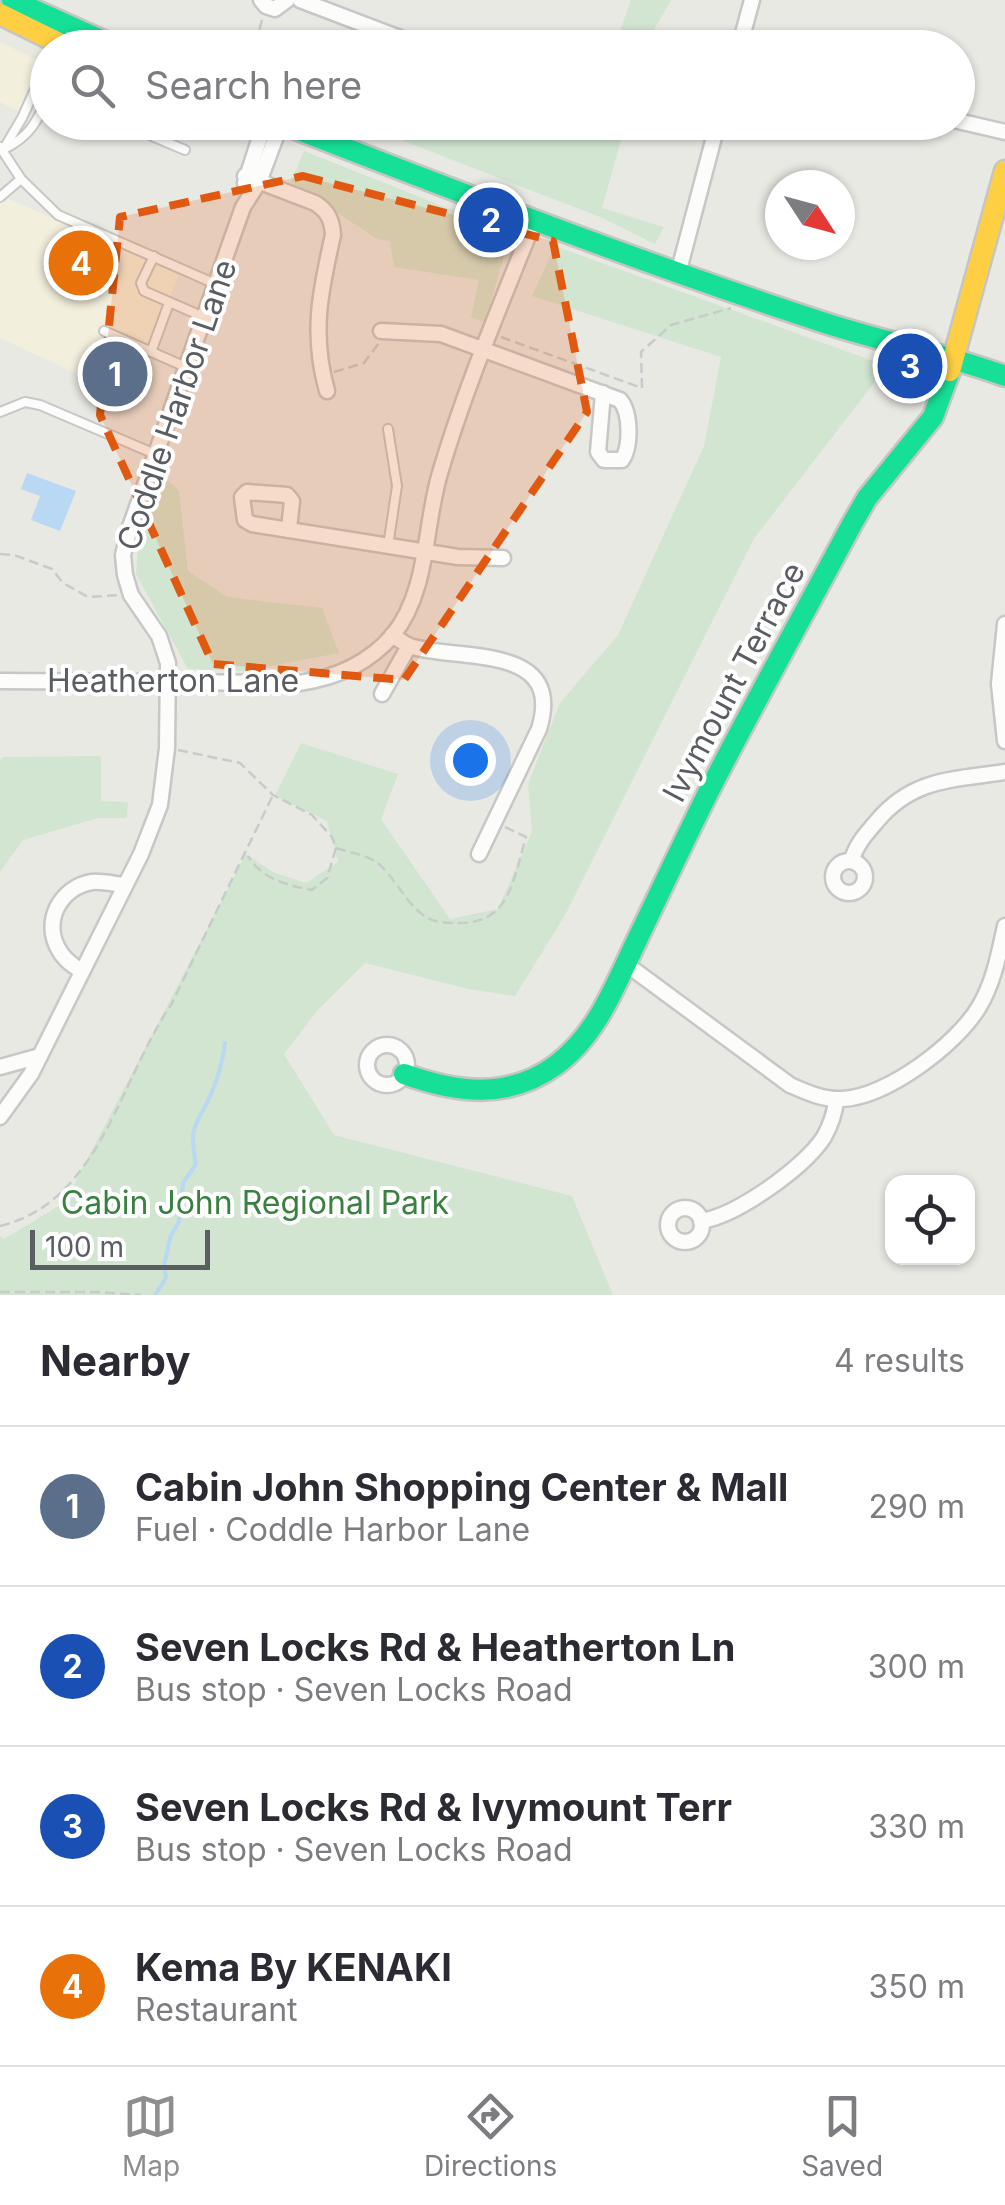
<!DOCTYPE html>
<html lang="en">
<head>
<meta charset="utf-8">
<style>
	:root { --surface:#fff; --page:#f2f2f3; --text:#2b2b33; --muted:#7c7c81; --line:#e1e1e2; --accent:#8c8e8f }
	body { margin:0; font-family:Inter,sans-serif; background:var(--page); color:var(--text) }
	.controls { position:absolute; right:30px; bottom:30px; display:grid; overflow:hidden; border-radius:20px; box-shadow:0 2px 8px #0004 }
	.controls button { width:90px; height:90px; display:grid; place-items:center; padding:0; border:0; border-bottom:2px solid var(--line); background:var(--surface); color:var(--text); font:50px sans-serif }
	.compass { position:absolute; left:765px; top:170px; width:90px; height:90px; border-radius:50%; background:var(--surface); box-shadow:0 2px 8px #0004; rotate:126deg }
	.scale { position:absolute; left:30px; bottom:25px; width:180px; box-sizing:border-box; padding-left:10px; border:5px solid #5a5d61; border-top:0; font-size:28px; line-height:35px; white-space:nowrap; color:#5a5d61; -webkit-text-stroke:8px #fff; paint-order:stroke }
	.you { position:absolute; left:470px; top:760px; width:35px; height:35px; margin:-25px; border:8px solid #fff; border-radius:50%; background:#1a73e8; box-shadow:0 0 0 15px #1a73e833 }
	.badge { display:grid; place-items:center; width:65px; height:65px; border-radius:50%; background:var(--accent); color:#fff; font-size:32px; font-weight:700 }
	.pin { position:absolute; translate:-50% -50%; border:5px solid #fff; box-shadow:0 2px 10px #0006 }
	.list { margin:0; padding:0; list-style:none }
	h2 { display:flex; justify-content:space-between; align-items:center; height:130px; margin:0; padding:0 40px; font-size:42px }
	h2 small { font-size:32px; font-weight:400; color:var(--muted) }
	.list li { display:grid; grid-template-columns:65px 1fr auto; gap:30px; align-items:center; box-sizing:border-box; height:160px; padding:0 40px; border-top:2px solid var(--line) }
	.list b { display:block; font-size:38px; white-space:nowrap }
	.list p { margin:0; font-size:32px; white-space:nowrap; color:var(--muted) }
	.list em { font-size:32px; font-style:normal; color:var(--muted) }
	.icon { flex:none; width:55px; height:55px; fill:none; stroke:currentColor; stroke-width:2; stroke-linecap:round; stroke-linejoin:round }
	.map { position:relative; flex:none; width:1005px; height:1295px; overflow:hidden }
	.search { position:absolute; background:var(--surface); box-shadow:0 2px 8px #0004; left:30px; right:30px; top:30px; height:110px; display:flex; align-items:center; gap:25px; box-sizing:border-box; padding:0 35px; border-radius:55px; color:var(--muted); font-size:38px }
	.sheet { height:770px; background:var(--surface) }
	nav { display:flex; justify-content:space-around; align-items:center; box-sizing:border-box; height:140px; border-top:2px solid var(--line); background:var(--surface); font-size:28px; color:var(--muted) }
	nav a { display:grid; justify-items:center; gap:5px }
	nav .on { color:var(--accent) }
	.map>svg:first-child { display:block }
</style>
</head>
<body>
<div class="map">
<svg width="1005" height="1295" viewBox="0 0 1005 1295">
	<rect width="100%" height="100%" fill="#e9e9e4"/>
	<g fill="#f3efdd">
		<path d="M0 42 41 62 18 111 0 102Z"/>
		<path d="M0 195 179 275 129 398 0 338Z"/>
	</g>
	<g fill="#d2e5d1">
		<path d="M631 0H671L644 47H635L619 34Z"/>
		<path d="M357 123H436L464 134H570L574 123H626L602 208 664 227 655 244 600 217Z"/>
		<path d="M304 151 498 228 509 238 485 322 471 317 479 280 394 267 390 241 377 239 291 182Z"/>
		<path d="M555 246 887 366 753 540 564 917 515 996 468 989 365 963 317 1011 284 1054 334 1135 572 1196 613 1295H0V1236L4 1239 65 1202 246 854 273 872 306 883 338 862 327 821 275 796 301 743 398 774 381 819 450 919 498 909 532 831 528 784 560 703 618 635 704 446 721 357 532 296Z"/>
		<path d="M160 473 179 491 188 571 227 597 322 608 339 653 243 671 188 669 136 574 139 526Z"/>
		<path d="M101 756V801L128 802 127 818H98L23 840 0 872V761L3 757Z"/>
	</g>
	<path fill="#b9d8f3" d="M27 473 76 491 60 531 31 520 40 496 21 489Z"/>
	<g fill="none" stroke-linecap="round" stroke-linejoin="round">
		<path stroke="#b9d8f3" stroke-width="4" d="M155 1295 166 1278 164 1265 171 1235 179 1222 183 1183 196 1164C187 1120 200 1124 213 1089 219 1075 223 1058 225 1043"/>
		<g stroke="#c6c7c6" stroke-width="12">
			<g id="lane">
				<path d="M119 122 185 150"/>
				<path d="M0 147 21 179 58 215 218 285"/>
				<path d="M4 149C29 137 36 123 48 98"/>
				<path d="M3 150 22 118 48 61"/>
				<path d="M0 197 21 179"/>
				<path d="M154 256 141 283 144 291 206 318"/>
				<path d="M104 331 188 368"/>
				<path d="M151 352 169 303"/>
				<path d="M0 412 25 402 40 405 155 454"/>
				<path d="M388 546 397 486 388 429"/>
			</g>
		</g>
		<g stroke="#c6c7c6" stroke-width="19">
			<g id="street">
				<path d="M261 0 266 6 275 9 287 0"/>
				<path d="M300 0 426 48"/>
				<path d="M739 48 752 0"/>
				<path d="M958 121 1005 132"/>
				<path d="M842 122 868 127 933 122"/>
				<path d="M245 176 315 203C328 211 332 220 333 235 320 292 311 334 327 391"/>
				<path d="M245 183 265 122"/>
				<path d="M679 270 718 122"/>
				<path d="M381 331 441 334 620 400C631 413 631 447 622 460H604L598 452 603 393"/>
				<path d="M289 529 292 501 287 495 247 492 242 497 245 520 252 524 458 557 503 558"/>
				<path d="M1005 624 999 684 1005 741"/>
				<path d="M392 635C399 639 405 645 413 647 463 661 565 644 539 729L479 854"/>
				<path d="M0 681 299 683C335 678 369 663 393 635 429 590 424 526 440 473 465 388 501 304 534 221"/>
				<path d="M382 694 409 646"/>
				<path d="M852 860C856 844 867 833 877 821 913 778 953 780 1005 772"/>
				<circle cx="849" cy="877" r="16"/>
				<path d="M626 964 790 1085C806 1092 823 1100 842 1099 887 1097 956 1045 979 1007 994 982 999 953 1005 926"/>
				<path d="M82 972C73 965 64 960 59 950 42 922 60 887 92 882 102 881 114 884 124 885"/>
				<circle cx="387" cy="1065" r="20"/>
				<path d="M0 1067 40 1056"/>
				<path d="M0 1117 31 1074 141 854 160 805 167 748 168 663 159 636 131 595 125 575 123 555 130 527 243 207 259 182 281 123"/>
				<circle cx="685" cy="1225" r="17"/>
				<path d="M701 1221C736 1216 804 1168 824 1137 830 1126 835 1113 836 1100"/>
			</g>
		</g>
		<g stroke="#c5c6c4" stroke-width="25">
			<g id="fast">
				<path d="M12 0 119 48"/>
				<path d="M278 122C458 192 639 262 822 322 883 342 946 354 1005 376"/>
				<path d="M404 1074C457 1093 508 1100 556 1065 598 1034 616 983 638 938 661 890 684 841 708 793 754 703 804 614 852 524L867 498 933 417 950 371"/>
			</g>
		</g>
		<g stroke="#c5c6c4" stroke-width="25">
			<g id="slow">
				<path d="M0 14 69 48"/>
				<path d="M950 371 1005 171"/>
			</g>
		</g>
		<g stroke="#c7cbc9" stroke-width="2.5" stroke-dasharray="10 5" stroke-linecap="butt">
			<path d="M262 20 257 38 267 44 281 43"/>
			<path d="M276 42 278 36 288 37V48"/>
			<path d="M501 337 642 388 641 352 671 325 731 308"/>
			<path d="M334 372 364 363 379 343"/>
			<path d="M0 554 14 555 52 569 63 583 88 597 120 595"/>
			<path d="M178 750 240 763 273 795 312 815 332 837 336 848 327 878 312 890C286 885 262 879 248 856"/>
			<path d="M336 848C348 852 369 855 379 864 396 879 406 904 426 917 434 922 446 923 456 923 511 925 513 879 526 837L505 827"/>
			<path d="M0 1226C100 1202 120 1079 171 1005L273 795"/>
			<path d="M0 1292H99L141 1295"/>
		</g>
		<use href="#lane" stroke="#fcfcfb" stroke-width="8"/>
		<use href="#street" stroke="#fcfcfb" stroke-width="14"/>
		<use href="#fast" stroke="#16e098" stroke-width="20"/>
		<use href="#slow" stroke="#ffcf43" stroke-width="20"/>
	</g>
	<path fill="#e15910" fill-opacity="0.2" stroke="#e15910" stroke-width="8" stroke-dasharray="20 12" stroke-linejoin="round" d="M303 176 553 241 587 412 404 680 213 664 100 415 120 217Z"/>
	<g text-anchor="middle" stroke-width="8" stroke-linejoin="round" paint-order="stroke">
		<g font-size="32" fill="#5a5d61" stroke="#fff">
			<text transform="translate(177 405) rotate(-71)" y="11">Coddle Harbor Lane</text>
			<text x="173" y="692">Heatherton Lane</text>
			<text transform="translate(734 682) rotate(-62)" y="11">Ivymount Terrace</text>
		</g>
		<g font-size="32" fill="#3a8041" stroke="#fff">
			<text x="255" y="1214">Cabin John Regional Park</text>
		</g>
	</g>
</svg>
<div class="controls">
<button><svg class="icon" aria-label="locate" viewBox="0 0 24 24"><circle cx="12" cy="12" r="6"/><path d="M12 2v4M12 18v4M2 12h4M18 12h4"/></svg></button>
</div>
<svg class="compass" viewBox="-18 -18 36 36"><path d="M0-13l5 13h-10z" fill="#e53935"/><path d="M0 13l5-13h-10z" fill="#7c7c81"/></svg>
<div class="scale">100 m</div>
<div class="you"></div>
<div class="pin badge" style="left:115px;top:374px;background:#5c6f8a">1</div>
<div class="pin badge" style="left:491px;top:220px;background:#1a4fb4">2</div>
<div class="pin badge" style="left:910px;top:366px;background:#1a4fb4">3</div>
<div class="pin badge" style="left:81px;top:263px;background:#e8710a">4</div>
<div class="search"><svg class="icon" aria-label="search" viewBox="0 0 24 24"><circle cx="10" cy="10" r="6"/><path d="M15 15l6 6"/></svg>Search here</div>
</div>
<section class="sheet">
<h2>Nearby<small>4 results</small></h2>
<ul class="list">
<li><span class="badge" style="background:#5c6f8a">1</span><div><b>Cabin John Shopping Center &amp; Mall</b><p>Fuel · Coddle Harbor Lane</p></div><em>290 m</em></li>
<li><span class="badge" style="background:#1a4fb4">2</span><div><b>Seven Locks Rd &amp; Heatherton Ln</b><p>Bus stop · Seven Locks Road</p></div><em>300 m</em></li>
<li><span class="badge" style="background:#1a4fb4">3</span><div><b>Seven Locks Rd &amp; Ivymount Terr</b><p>Bus stop · Seven Locks Road</p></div><em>330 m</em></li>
<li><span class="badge" style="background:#e8710a">4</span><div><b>Kema By KENAKI</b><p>Restaurant</p></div><em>350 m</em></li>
</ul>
</section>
<nav>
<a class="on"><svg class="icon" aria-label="map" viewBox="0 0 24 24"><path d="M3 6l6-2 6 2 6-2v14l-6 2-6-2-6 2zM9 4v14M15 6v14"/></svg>Map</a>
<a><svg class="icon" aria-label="directions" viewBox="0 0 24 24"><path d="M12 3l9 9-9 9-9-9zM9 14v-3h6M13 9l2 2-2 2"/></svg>Directions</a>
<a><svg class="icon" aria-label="saved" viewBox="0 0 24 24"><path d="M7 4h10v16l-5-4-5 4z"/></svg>Saved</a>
</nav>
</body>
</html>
